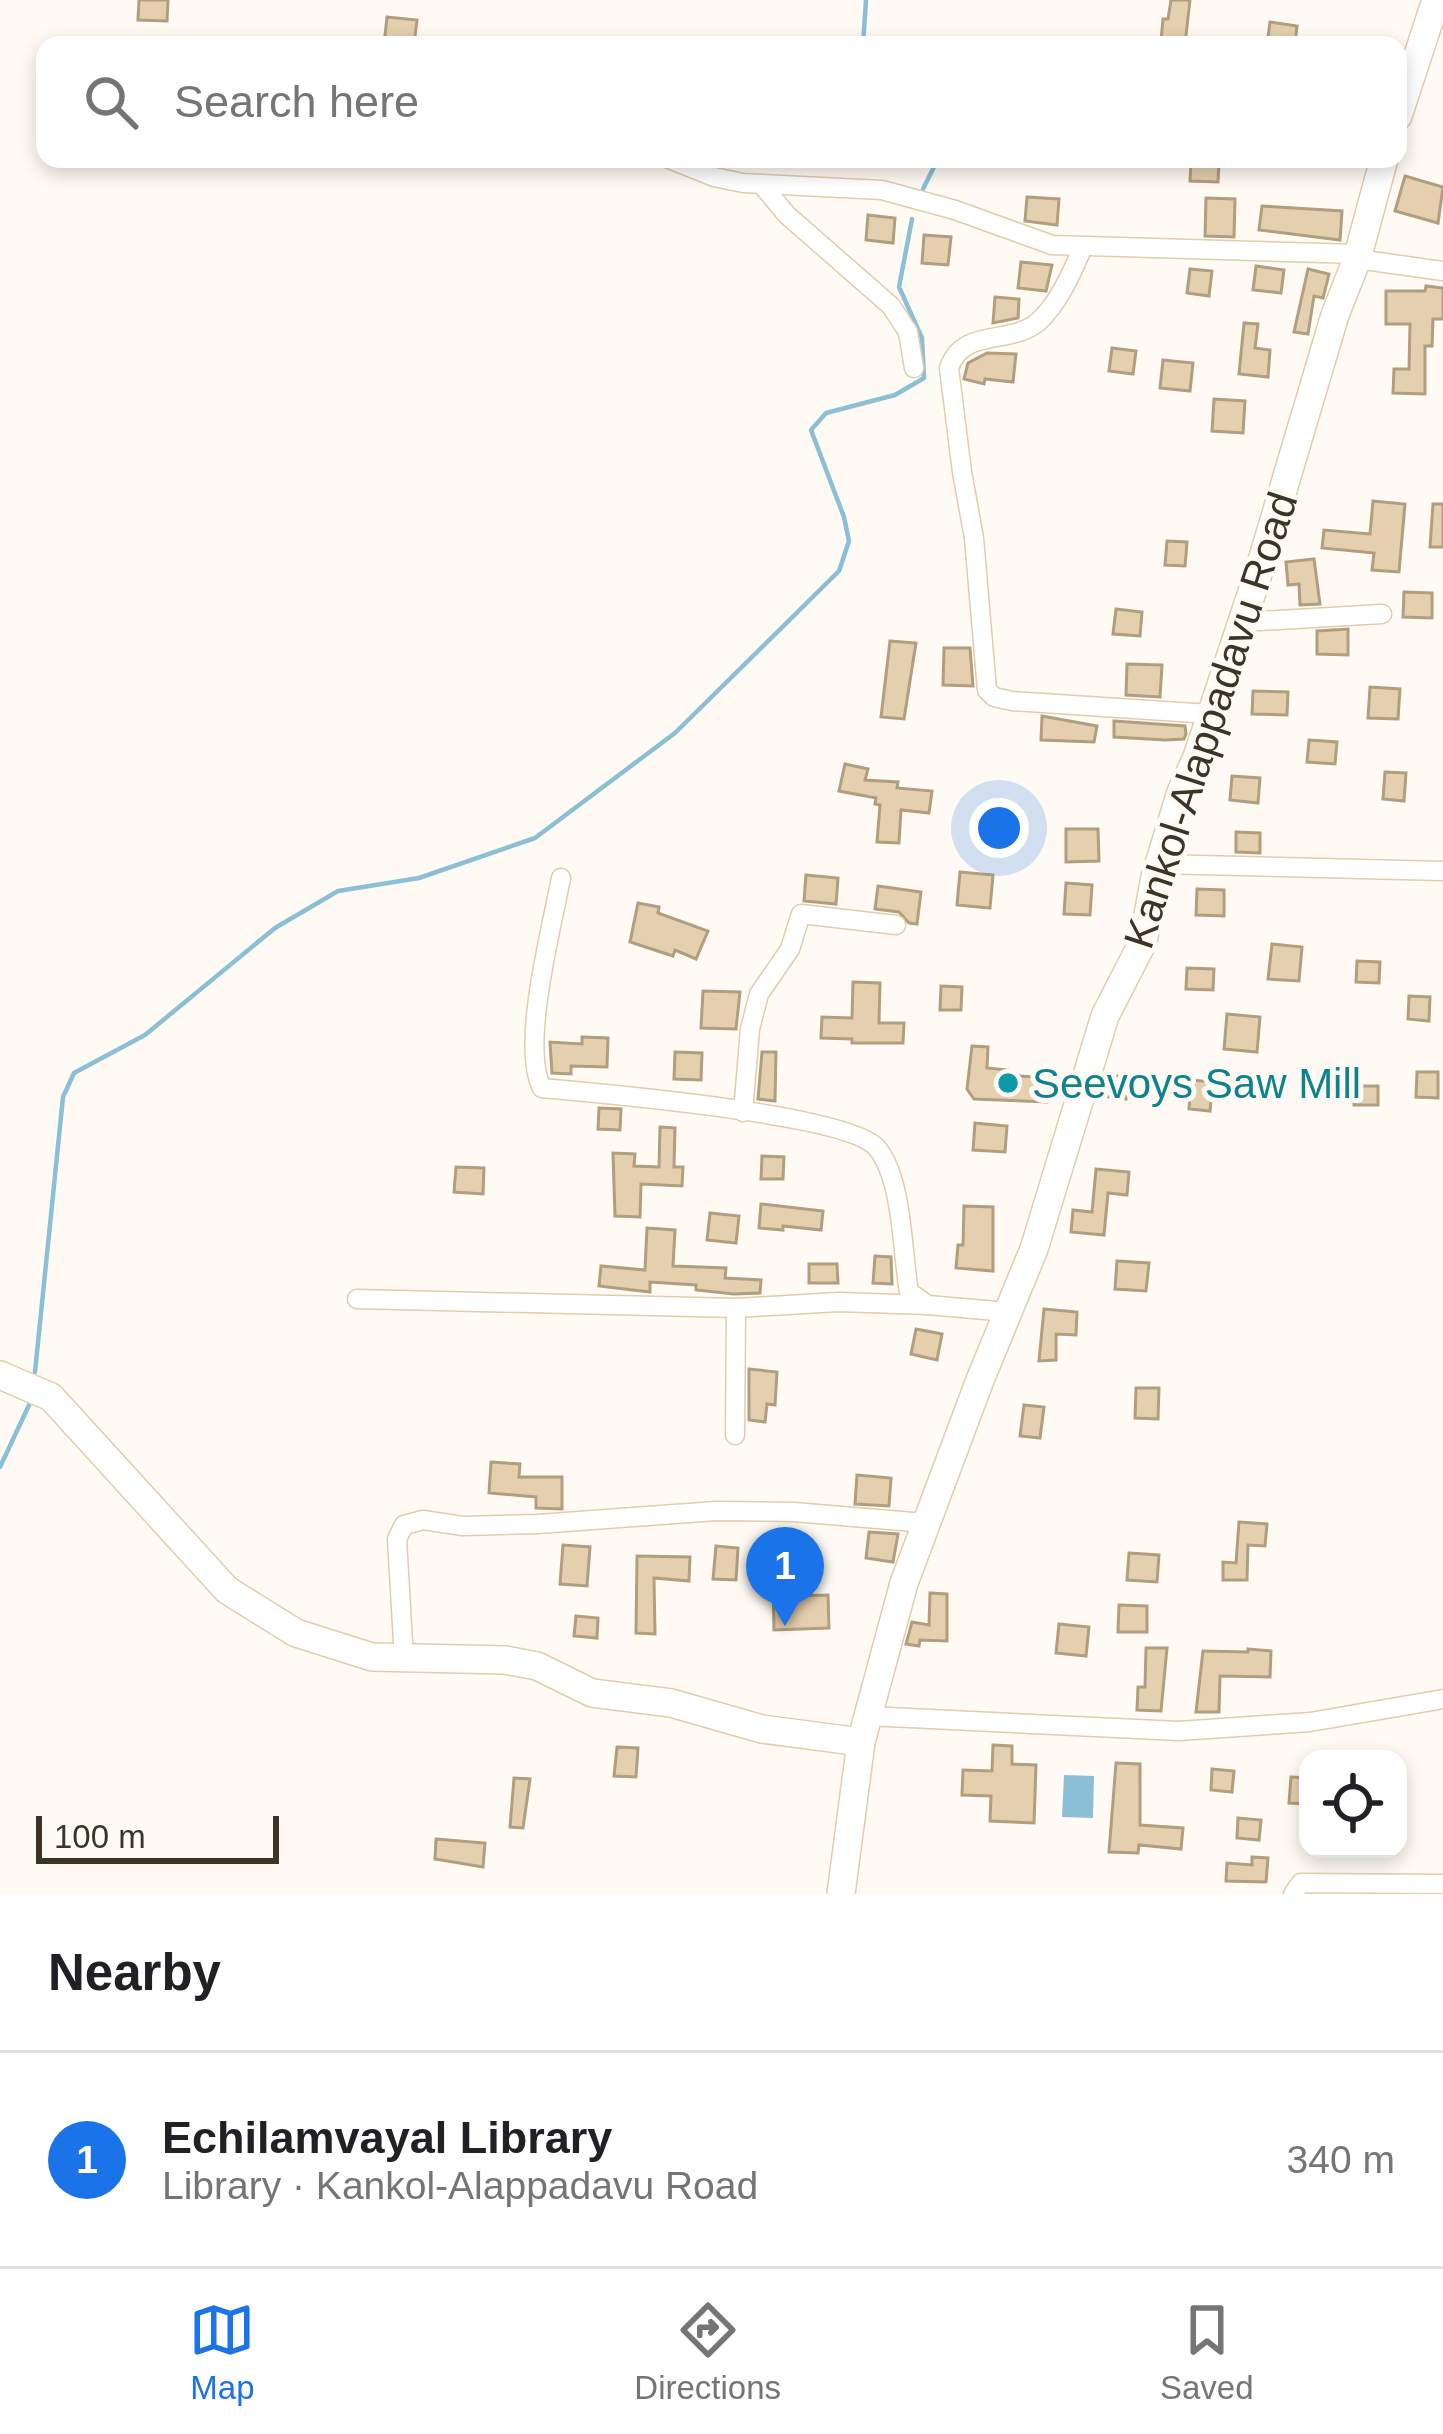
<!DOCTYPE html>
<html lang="en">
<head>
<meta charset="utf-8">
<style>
	:root { --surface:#fff; --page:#f6f6f6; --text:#202124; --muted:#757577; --line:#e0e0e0; --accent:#1a73e8 }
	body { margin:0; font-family:Helvetica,sans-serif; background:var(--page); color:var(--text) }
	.controls { position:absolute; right:36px; bottom:36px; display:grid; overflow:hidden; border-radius:24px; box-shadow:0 6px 18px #0003 }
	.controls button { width:108px; height:108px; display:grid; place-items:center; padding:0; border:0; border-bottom:3px solid var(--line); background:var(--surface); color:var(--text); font:60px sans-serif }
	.scale { position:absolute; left:36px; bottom:30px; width:243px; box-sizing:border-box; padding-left:12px; border:6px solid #3c3427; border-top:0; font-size:33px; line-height:42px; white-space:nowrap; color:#3c3427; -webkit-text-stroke:9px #fffbf4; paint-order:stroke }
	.you { position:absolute; left:999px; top:828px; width:42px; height:42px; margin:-30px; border:9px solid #fff; border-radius:50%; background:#1a73e8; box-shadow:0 0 0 18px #1a73e833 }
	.badge { display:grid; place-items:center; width:78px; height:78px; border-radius:50%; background:var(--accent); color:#fff; font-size:39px; font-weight:700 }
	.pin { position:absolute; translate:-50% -99px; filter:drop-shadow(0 3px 6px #0008) }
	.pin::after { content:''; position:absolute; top:63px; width:42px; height:36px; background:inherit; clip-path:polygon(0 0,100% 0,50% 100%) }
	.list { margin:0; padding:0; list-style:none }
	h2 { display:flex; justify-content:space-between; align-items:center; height:156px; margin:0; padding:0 48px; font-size:51px }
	h2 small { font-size:39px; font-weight:400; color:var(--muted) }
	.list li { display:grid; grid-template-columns:78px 1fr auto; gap:36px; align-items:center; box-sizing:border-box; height:216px; padding:0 48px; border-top:3px solid var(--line) }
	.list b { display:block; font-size:45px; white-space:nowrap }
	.list p { margin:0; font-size:39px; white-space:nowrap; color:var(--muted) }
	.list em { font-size:39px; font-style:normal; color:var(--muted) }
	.icon { flex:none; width:66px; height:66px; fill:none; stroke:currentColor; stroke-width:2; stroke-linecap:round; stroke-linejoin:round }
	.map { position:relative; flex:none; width:1443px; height:1894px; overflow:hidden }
	.search { position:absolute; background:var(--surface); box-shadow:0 6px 18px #0003; left:36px; right:36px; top:36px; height:132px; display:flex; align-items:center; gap:30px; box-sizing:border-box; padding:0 42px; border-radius:24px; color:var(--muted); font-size:45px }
	.sheet { height:372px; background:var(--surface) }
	nav { display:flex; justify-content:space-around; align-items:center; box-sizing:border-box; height:168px; border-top:3px solid var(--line); background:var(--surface); font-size:33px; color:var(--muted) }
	nav a { display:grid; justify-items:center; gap:6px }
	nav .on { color:var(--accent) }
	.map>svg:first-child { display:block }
</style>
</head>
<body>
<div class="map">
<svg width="1443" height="1894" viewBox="0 0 1443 1894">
	<rect width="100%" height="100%" fill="#fffbf4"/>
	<path fill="#8abfd6" d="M1064 1775 1094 1776 1093 1818 1062 1817Z"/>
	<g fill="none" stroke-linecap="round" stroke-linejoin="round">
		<g stroke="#8abfd6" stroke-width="4.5">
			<path d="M863 45 866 0"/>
			<path d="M923 189 938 159"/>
			<path d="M35 1372 63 1097 74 1073 145 1035 275 928 338 891 419 878 535 838 675 733 839 571 849 541 844 517 811 430 826 413 895 395 924 378 922 338 899 287 912 219"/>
			<path d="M0 1467 30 1403"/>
		</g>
	</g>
	<g fill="#e4d0af" stroke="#b19e7e" stroke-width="3">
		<path d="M139 0H168L167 21 138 20Z"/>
		<path d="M1171 0H1190L1185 44 1161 41 1163 19H1168Z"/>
		<path d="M387 17 417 20 414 45H384Z"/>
		<path d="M1270 22 1297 26 1295 45H1267Z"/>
		<path d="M1191 162 1219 163 1218 182 1190 181Z"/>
		<path d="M1405 176 1443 187 1438 223 1395 211Z"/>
		<path d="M1027 197 1059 199 1057 225 1025 221Z"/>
		<path d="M1206 198 1235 199 1234 237 1205 236Z"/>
		<path d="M1262 206 1342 211 1340 240 1259 230Z"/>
		<path d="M868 215 895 218 893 243 866 240Z"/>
		<path d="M924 235 951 237 948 265 922 263Z"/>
		<path d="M1021 262 1052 265 1046 291 1018 288Z"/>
		<path d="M1256 266 1284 270 1281 293 1253 290Z"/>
		<path d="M1190 269 1212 271 1209 296 1187 293Z"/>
		<path d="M1308 269 1329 274 1323 298 1314 296 1308 334 1294 332Z"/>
		<path d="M1426 286 1443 288V319H1433L1432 346H1425V394L1393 393 1394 369H1409L1410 324H1386V291H1425Z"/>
		<path d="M995 297 1019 299 1018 318 993 323Z"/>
		<path d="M1244 323 1258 324 1255 348 1270 350 1268 377 1239 374Z"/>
		<path d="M1112 348 1136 351 1133 374 1109 371Z"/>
		<path d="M987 353 1016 354 1013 382 985 379 984 384 964 379 968 363Z"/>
		<path d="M1163 360 1193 363 1190 391 1160 388Z"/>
		<path d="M1214 399 1245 401 1243 433 1212 431Z"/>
		<path d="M1373 501 1405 504 1399 572 1372 570 1374 553 1322 548 1324 530 1370 534Z"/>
		<path d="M1433 504H1443V547H1430Z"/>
		<path d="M1167 541 1187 542 1185 566 1165 565Z"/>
		<path d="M1314 559 1320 604 1300 605 1299 584 1288 585 1286 562Z"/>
		<path d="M1404 592 1432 593V618L1403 617Z"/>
		<path d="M1116 609 1142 612 1140 636 1113 634Z"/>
		<path d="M1348 629V655L1317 654V631Z"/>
		<path d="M890 641 916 643 904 719 881 717Z"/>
		<path d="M944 648H970L973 686 943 685Z"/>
		<path d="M1127 664 1162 665 1160 697 1126 695Z"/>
		<path d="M1370 687 1400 689 1398 719 1368 718Z"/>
		<path d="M1253 691 1288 692 1287 715 1252 714Z"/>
		<path d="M1042 716 1097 726 1094 742 1041 740Z"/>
		<path d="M1114 721 1185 726 1186 734 1184 739 1165 740 1114 737Z"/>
		<path d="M1309 740 1337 742 1335 764 1307 762Z"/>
		<path d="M845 764 868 769 865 780 898 782 897 788 932 791 929 813 901 810 899 843 877 842 880 805 875 804 876 798 839 791Z"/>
		<path d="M1385 772 1406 773 1404 801 1383 799Z"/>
		<path d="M1232 776 1260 778 1258 803 1230 800Z"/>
		<path d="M1066 829H1098L1099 861 1066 862Z"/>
		<path d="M1236 832 1260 833V853L1236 852Z"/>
		<path d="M960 872 993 875 990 908 957 905Z"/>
		<path d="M806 875 838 878 836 904 804 901Z"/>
		<path d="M1066 883 1092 885 1090 915 1064 914Z"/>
		<path d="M878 886 921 892 917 924 909 923 899 912 875 909Z"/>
		<path d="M1197 889 1224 890V916L1196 915Z"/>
		<path d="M638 903 659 907 658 913 708 931 696 959 675 950 673 956 630 942Z"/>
		<path d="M1272 944 1302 947 1299 981 1268 979Z"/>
		<path d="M1357 961 1380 962 1379 983 1356 982Z"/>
		<path d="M1187 968 1214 969 1213 990 1186 989Z"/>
		<path d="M853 982 880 983 879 1023H904L903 1043H852V1039L821 1038 822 1017 852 1018Z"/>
		<path d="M941 986 962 987 961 1010H940Z"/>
		<path d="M703 991 740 992 736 1029 701 1028Z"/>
		<path d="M1409 996 1430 997 1429 1021 1408 1019Z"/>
		<path d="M1227 1014 1260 1017 1257 1052 1224 1049Z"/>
		<path d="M582 1037 608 1038 607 1067 571 1066V1074L552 1073 550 1042 582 1044Z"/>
		<path d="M972 1046 988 1047 987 1068 1008 1070 1007 1075 1048 1078 1047 1102 974 1099 967 1089Z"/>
		<path d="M675 1052 702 1053 701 1080 674 1079Z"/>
		<path d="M762 1052H776L775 1101 758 1099Z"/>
		<path d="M1417 1072H1438V1098L1416 1097Z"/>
		<path d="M1106 1075 1128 1077 1126 1099 1102 1096Z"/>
		<path d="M1191 1080 1213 1082 1210 1111 1189 1109Z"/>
		<rect x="1354" y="1086" width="24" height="19"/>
		<path d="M599 1108 621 1109 620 1130 598 1129Z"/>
		<path d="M975 1123 1007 1126 1005 1152 973 1150Z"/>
		<path d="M660 1127 675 1128 674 1167H683L682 1186 641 1184 640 1217 615 1216 613 1153 635 1154 634 1166 659 1167Z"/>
		<path d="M762 1156 784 1157 783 1179H761Z"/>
		<path d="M456 1167 484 1168 483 1194 454 1192Z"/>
		<path d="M1096 1169 1129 1172 1127 1195 1108 1193 1104 1235 1071 1232 1073 1210 1092 1212Z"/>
		<path d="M761 1204 823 1211 821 1230 783 1226V1230L759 1228Z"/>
		<path d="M964 1206 993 1207V1271L956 1268 958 1245H963Z"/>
		<path d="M710 1213 739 1216 736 1243 707 1240Z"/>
		<path d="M647 1228 675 1230 673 1266 726 1268 725 1278 761 1280 760 1293 734 1294 696 1290V1285L650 1282V1292L599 1286 601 1266 645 1270Z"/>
		<path d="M875 1256 891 1257 892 1284 873 1283Z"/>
		<path d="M1117 1261 1149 1263 1146 1291 1115 1289Z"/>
		<path d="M809 1264H837L838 1283H809Z"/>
		<path d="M1044 1309 1077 1312 1076 1335 1056 1334V1360L1039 1361Z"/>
		<path d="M916 1329 942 1334 937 1360 911 1354Z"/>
		<path d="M749 1369 777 1372 775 1405 767 1404 765 1422 749 1420Z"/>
		<path d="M1136 1388H1159L1158 1419 1135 1418Z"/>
		<path d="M1024 1405 1044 1407 1040 1438 1020 1436Z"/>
		<path d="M491 1462 520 1464 519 1477H562V1509L536 1508V1497L489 1493Z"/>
		<path d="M857 1475 891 1478 889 1506 855 1504Z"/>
		<path d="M1239 1522 1267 1524 1265 1546 1248 1545 1247 1580H1223V1562L1236 1563Z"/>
		<path d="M869 1532 898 1534 893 1562 866 1558Z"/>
		<path d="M563 1545 590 1547 587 1586 560 1584Z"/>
		<path d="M716 1546 738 1548 736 1580 713 1579Z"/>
		<path d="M768 1553 794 1555 790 1596 828 1595 829 1628 774 1630 773 1580 765 1579Z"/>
		<path d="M1129 1553 1159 1555 1157 1582 1127 1580Z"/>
		<path d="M637 1556 690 1557 689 1581 654 1578 655 1634 636 1633Z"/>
		<path d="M930 1593 947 1594V1641L920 1640 919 1646 906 1644 912 1622 929 1625Z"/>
		<path d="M1119 1605 1147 1606V1632H1118Z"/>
		<path d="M576 1616 598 1618 597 1638 574 1636Z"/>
		<path d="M1059 1624 1089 1627 1086 1656 1056 1653Z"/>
		<path d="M1146 1648H1167L1161 1711 1137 1710 1138 1687H1145Z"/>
		<path d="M1248 1649 1271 1651 1270 1677 1220 1676 1219 1712H1196L1203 1651 1248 1652Z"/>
		<path d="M993 1745 1012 1746V1764L1036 1765 1034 1823 990 1821 991 1796 962 1795 963 1770 992 1771Z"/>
		<path d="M617 1747 638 1748 636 1777 614 1776Z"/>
		<path d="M1116 1763 1140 1764V1825L1183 1828 1181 1849 1139 1845 1138 1853 1109 1852Z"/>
		<path d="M1212 1769 1234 1771 1232 1792 1211 1790Z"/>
		<path d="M1291 1777 1308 1778V1804L1289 1803Z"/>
		<path d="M514 1778 530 1779 523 1828 510 1827Z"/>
		<path d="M1238 1818 1261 1820 1259 1840 1237 1838Z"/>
		<path d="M436 1839 485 1843 483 1867 435 1859Z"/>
		<path d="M1252 1857 1268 1858 1266 1882 1226 1881 1227 1863 1252 1865Z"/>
	</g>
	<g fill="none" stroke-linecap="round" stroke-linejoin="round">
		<g stroke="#e0cdab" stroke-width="21">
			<g id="street">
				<path d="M669 159 714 177 743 183 882 190 955 210 1052 245 1358 254"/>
				<path d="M762 185 787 215 891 306 908 332 914 368"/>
				<path d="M1083 247C1072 272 1059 303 1038 322 1009 346 963 327 949 368L962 472 974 538 987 690 994 697 1012 701 1210 714"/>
				<path d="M1357 259 1443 271"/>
				<path d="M1242 622 1382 614"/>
				<path d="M1159 864 1443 871"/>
				<path d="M561 878C552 927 520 1046 542 1088 596 1093 849 1114 877 1148 903 1179 902 1253 909 1292L928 1305 1008 1312"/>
				<path d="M743 1112 750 1029 759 994 790 949 801 914 896 925"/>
				<path d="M357 1299 736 1308 838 1302 928 1305"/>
				<path d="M735 1435 736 1308"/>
				<path d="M404 1659 397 1539 404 1525 423 1520 463 1526 538 1524 716 1511 794 1512 925 1523"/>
				<path d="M868 1716 1179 1731 1310 1722 1443 1699"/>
				<path d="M1293 1894 1301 1883 1443 1884"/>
			</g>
		</g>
		<g stroke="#e0cdab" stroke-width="30">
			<g id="secondary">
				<path d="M1398 116 1436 0"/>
				<path d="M0 1375 51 1397 227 1590 296 1633 372 1657 505 1660 537 1666 592 1693 671 1703 762 1729 861 1742"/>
				<path d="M841 1894 861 1742 904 1583 980 1380 1034 1249 1105 1016 1143 942 1155 877 1181 792 1197 757 1258 574 1335 315 1357 259 1384 159"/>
			</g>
		</g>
		<use href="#street" stroke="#fff" stroke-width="18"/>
		<use href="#secondary" stroke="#fff" stroke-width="27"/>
	</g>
	<circle fill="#0f9aa8" stroke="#fffbf4" stroke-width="4.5" cx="1008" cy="1083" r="12"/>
	<g text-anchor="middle" stroke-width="10" stroke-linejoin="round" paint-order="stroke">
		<g font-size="42" fill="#3c3427" stroke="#fffbf4">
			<text transform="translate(1210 720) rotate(-72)" y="15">Kankol-Alappadavu Road</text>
		</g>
		<g font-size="42" fill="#0d838f" stroke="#fffbf4" text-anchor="start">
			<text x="1032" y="1098">Seevoys Saw Mill</text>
		</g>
	</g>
</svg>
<div class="controls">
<button><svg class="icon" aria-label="locate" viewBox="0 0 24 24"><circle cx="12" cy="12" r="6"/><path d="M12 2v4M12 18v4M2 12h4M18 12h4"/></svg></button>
</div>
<div class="scale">100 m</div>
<div class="you"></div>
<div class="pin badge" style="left:785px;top:1626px">1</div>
<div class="search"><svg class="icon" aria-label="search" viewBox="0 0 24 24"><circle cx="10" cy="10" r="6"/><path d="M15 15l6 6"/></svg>Search here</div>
</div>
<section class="sheet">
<h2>Nearby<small></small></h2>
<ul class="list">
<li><span class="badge">1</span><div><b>Echilamvayal Library</b><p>Library · Kankol-Alappadavu Road</p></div><em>340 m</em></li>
</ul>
</section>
<nav>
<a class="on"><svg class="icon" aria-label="map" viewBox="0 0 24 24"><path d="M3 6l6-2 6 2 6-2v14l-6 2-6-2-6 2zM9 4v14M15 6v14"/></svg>Map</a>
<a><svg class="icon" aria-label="directions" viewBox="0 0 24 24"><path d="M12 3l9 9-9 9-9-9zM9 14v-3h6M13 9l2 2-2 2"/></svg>Directions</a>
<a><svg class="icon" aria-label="saved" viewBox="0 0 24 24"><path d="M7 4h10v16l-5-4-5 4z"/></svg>Saved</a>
</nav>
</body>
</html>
